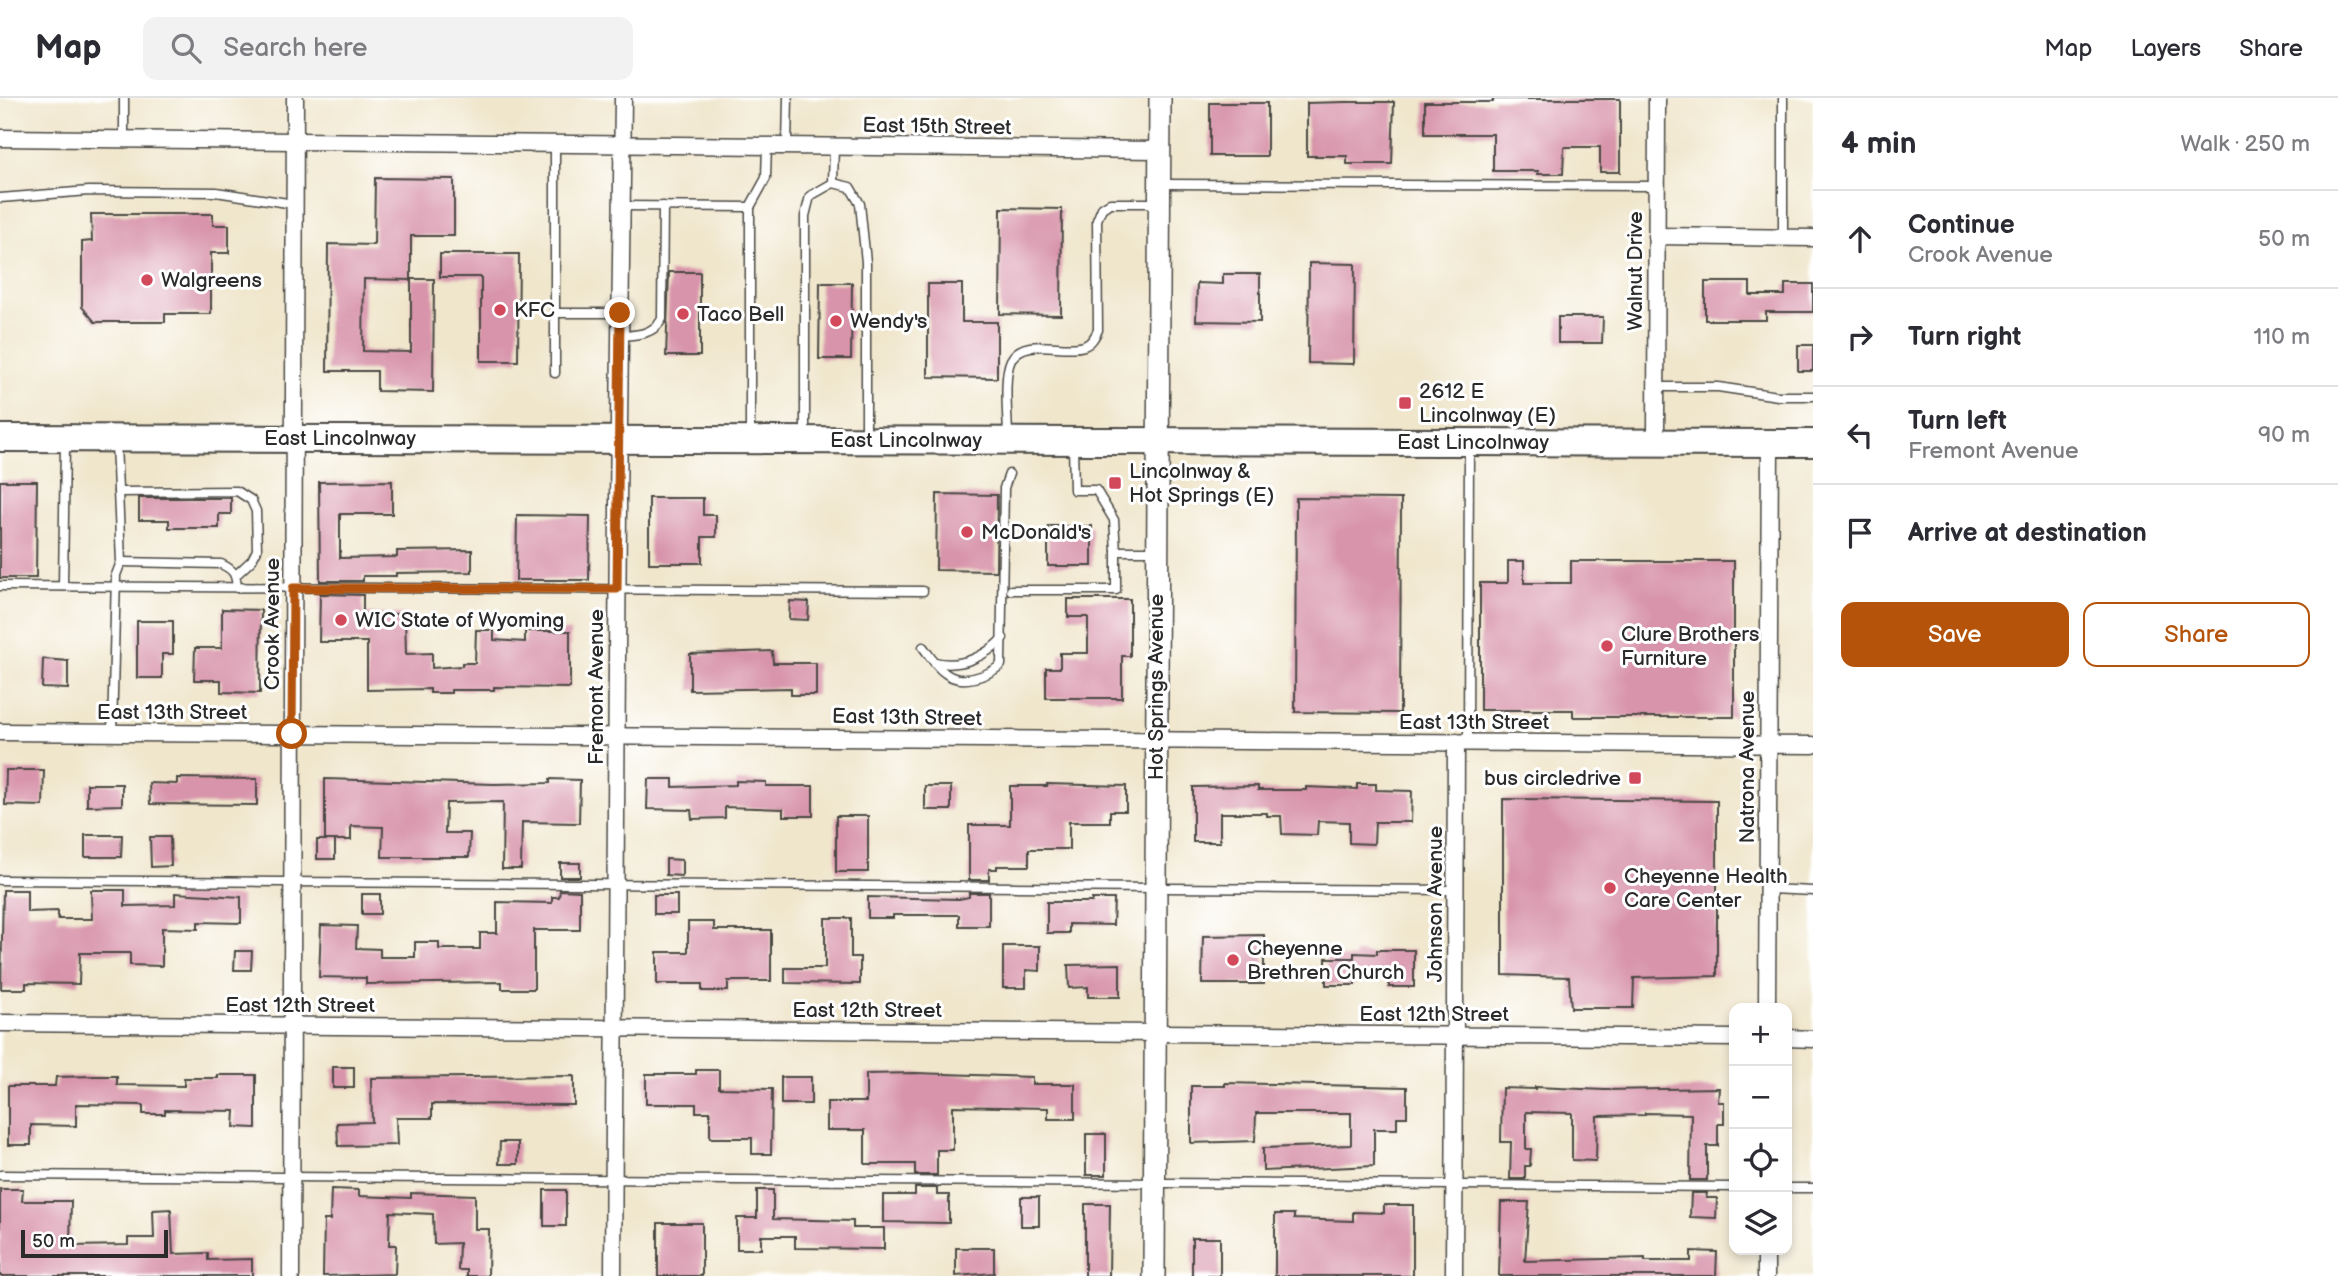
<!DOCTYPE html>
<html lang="en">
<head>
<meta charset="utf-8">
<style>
	:root { --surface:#fff; --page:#f2f2f3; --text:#2b2b33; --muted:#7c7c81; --line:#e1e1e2; --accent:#b45309 }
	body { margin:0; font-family:"Balsamiq Sans",sans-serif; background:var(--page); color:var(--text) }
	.controls { position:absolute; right:21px; bottom:21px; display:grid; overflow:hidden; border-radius:14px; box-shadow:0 4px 10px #0003 }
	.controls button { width:63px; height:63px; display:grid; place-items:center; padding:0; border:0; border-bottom:2px solid var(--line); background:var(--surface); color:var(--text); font:35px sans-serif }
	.scale { position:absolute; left:21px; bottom:18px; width:147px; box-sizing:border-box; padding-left:7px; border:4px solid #2b2b2b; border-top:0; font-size:19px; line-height:24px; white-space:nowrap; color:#2b2b2b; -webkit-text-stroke:5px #fff; paint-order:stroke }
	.stop { position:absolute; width:21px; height:21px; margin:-16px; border:5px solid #b45309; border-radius:50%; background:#fff }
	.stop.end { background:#b45309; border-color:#fff; box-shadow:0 2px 7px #0008 }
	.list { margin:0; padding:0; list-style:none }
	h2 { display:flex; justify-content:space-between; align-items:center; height:91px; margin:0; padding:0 28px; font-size:30px }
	h2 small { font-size:23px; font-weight:400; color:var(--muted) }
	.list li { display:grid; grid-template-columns:46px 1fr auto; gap:21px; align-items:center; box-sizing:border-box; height:98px; padding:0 28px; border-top:2px solid var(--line) }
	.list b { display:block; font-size:26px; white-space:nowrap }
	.list p { margin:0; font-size:23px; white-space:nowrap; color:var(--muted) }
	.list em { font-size:23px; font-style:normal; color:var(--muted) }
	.actions { display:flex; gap:14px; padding:21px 28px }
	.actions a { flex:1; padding:16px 0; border:2px solid var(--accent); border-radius:14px; text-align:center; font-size:24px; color:var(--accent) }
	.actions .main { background:var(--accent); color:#fff }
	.icon { flex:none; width:38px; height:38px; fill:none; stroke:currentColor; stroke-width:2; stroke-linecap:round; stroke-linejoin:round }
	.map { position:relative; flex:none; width:1813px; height:1178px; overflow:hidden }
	header { display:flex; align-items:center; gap:42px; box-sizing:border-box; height:98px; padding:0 35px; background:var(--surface); border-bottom:2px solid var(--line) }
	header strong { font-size:33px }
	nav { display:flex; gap:38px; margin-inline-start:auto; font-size:24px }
	.search { width:490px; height:63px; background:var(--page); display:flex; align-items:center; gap:18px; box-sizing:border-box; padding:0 24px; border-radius:14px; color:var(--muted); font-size:26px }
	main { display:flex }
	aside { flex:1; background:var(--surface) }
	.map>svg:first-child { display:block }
</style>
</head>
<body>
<header>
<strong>Map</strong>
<div class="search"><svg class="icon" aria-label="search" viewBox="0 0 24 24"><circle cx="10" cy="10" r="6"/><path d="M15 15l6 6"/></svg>Search here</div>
<nav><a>Map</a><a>Layers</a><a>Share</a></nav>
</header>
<main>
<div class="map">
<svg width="1813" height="1178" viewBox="0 0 1813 1178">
	<rect width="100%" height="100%" fill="#fff"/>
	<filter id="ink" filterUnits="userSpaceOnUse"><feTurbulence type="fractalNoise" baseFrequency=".0143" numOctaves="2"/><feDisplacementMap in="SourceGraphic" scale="14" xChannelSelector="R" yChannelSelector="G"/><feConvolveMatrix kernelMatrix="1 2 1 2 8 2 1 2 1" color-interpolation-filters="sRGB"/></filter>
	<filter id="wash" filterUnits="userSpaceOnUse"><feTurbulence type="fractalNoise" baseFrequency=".00686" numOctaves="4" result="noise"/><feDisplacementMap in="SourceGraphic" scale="28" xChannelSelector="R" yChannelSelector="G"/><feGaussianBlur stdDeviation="1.57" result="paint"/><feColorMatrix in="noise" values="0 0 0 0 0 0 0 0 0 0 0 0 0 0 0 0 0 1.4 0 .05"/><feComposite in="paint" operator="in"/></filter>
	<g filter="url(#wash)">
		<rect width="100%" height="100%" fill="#f0e6cc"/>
		<g id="blocks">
			<g fill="#d894ab">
				<path d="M1493 1H1620V74H1600V49H1564L1563 76H1538V73H1493V36H1425V4H1493Z"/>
				<path d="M1345 4H1394L1392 66H1347V58H1307V5Z"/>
				<rect x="1210" y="5" width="57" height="53"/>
				<path d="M375 80 454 81V138H411V182L364 181 363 253 411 254V181H434L433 294 377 293V273H327L328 146 374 147Z"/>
				<path d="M1001 110 1062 111 1061 217 1000 216Z"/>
				<path d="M91 116H213V127H229V155H211V216H165V224H95L82 209V144L92 143Z"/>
				<path d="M440 156H519L518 263H481V179H440Z"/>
				<path d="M1309 165 1355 166 1354 266 1308 265Z"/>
				<path d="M669 174H700V258H666Z"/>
				<path d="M1223 176H1260V224L1196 223 1197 185 1223 186Z"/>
				<path d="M1705 184H1750V197H1785V186H1813V214H1766V222H1705Z"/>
				<path d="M820 185H852L851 261H819Z"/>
				<path d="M928 186H962V224H997V280L928 279Z"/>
				<path d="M1558 219H1603L1602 245H1558Z"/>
				<rect x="1798" y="247" width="15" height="26"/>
				<path d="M0 383H37L36 480H0Z"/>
				<path d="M392 383V416H340V460L397 459V453L472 452V474L396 475V478H363V483H320L319 384Z"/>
				<path d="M937 396 997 397 996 473 936 472Z"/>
				<path d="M139 400H231V416H219V430H169V422H139Z"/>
				<path d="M649 400H703V417H716V439H702V465H649Z"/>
				<path d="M1296 400 1401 401 1400 615 1295 614Z"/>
				<path d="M517 417 590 418 589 482H516Z"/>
				<rect x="1048" y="428" width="44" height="40"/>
				<path d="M1508 463H1524V485H1571V463H1734V619H1573V612H1480V485H1508Z"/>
				<path d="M320 496 363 497V516H405L406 556 432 555V570L462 568V565H475L476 532H494V542L525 544V533H570V590L494 589V592H451V595H430V591L367 592V544H319Z"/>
				<path d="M1068 501H1130V558H1122V600H1046V570H1060V555H1088V519H1068Z"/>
				<path d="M790 503 809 504 808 522 789 521Z"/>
				<path d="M222 511 261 512 260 595 221 594V582H194L195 550H222Z"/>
				<path d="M137 523H173V556H162V580H137Z"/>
				<path d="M772 553 773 565H816V597H791V590L690 592V556Z"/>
				<path d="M43 561 68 563V591L42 590Z"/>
				<path d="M6 672H44L43 708 5 707Z"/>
				<path d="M177 680 257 681V707L150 706 149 685 177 686Z"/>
				<path d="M325 681 494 686 550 685V681L580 682 579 725 522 724 521 771H502L503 704 446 705 445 735H470L469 759H382L383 729 351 728V742H325Z"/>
				<path d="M648 681H673V689L736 687V683L766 684V688H813V718H783V711L725 709V720L692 721 691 712 647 711Z"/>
				<path d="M87 686H122V707L87 708Z"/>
				<path d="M1047 686 1126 688V713H1110V724H1069V751H1029V768H997V771H989V782H969V727H1010V688H1047Z"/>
				<path d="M1357 686H1376V692L1412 693 1411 724H1375L1374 746 1349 745V724L1318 723 1317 737 1282 736 1281 718H1267V715H1220V744H1193V689L1258 688V692H1306V689L1357 691Z"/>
				<rect x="925" y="688" width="26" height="24"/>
				<path d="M1503 701 1717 703V878L1634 880 1633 910H1571L1569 879 1503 877Z"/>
				<rect x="836" y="718" width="32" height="56"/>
				<path d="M85 737H122L121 759H85Z"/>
				<path d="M150 739H170L171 768 151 769Z"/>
				<rect x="317" y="742" width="18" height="19"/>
				<path d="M666 761 682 762V778L666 777Z"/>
				<rect x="560" y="765" width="20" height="14"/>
				<path d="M3 792H27V814L58 813V821H92L91 792H125V808L175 807V795L241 799V825L198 824V831L162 830V868L130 867V855H80L79 886 26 885V891H1Z"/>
				<path d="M560 792 580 793V832H534V891H502V884L366 886V880L319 879 321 827 357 828 356 850 380 851V859H415V844H439V851H480V835H497V804L552 805V799H559Z"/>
				<path d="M969 795H989V828H959V817H893V820H868V799L959 801 969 799Z"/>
				<rect x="362" y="796" width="18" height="20"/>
				<rect x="654" y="797" width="23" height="19"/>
				<path d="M1092 801H1114L1113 827 1069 826V835H1047V804H1092Z"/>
				<path d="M825 820H851V859H860V886L785 885V870H825Z"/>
				<path d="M688 824H714V832H771V883H728V893H702V886H657V854H688Z"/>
				<path d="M1264 837V886H1202L1203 838Z"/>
				<path d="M1003 848H1040V873L1026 872V890H1003Z"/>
				<path d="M1377 852H1414V889H1389V877L1355 878V887H1326V860H1354V855L1377 856Z"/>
				<path d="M235 853H252L251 872H234Z"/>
				<path d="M1120 866V899H1088V889L1069 890 1068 867Z"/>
				<rect x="333" y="969" width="21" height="21"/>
				<path d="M696 972H719V990L772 991 771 1056H752V1040H710V1014H696V1006H646V976H696Z"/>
				<path d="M915 975 1032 979V986H1075V1021H1048V1010L953 1008V1052H937V1077H915V1066H865V1032H827V1004H866V976Z"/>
				<path d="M218 977H256V1030L234 1029 235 1013 165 1012V1016H143V1007L76 1006V1028L31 1027V1047H8V988H55L56 979 95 978H117V987L184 988V980H218Z"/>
				<path d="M574 978V1007L432 1006V1020H396L397 1047 338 1048 337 1025 372 1024 371 980Z"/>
				<rect x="781" y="979" width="30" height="27"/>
				<path d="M1225 985 1407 989V1019H1397V1031H1374V1068L1263 1073V1050L1351 1047V1015H1256L1255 1043 1191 1045V988H1225Z"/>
				<path d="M1535 989 1605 992 1719 990 1718 1004H1724V1026H1718V1048H1707V1082H1690L1691 1016 1645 1015V1017L1597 1018 1596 1063 1572 1062V1015L1526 1014V1051H1531L1530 1068H1525V1081H1510L1511 1044H1501L1502 990 1535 991Z"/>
				<rect x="1086" y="1036" width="20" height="41"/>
				<path d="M500 1044H518V1066H499Z"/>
				<path d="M915 1090H937V1097H949V1125L883 1124V1097H915Z"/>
				<path d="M0 1091H23L22 1103H71L70 1148 128 1147V1140H154L153 1112 171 1111 173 1156 208 1155V1162L252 1161V1178H0Z"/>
				<path d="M331 1091 359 1092V1098L411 1100V1095L475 1097V1131H489L488 1178H467V1172H458L459 1145 434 1146 433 1116 390 1114 389 1147H396L395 1176 323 1178 324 1122H330Z"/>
				<rect x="544" y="1092" width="22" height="36"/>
				<path d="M757 1092H773V1121L853 1123V1130H884V1151L795 1150V1138H761V1151H737V1120H757Z"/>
				<path d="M1691 1095H1707L1706 1100H1717L1716 1120 1690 1119Z"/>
				<rect x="1021" y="1099" width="18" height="29"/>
				<path d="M1501 1104H1529L1525 1163 1645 1160V1163H1691V1153L1717 1154 1716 1178H1499Z"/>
				<path d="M1085 1106H1110L1109 1178H1085Z"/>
				<path d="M1384 1107H1413V1178H1275V1116H1294V1121L1353 1123V1114L1384 1115Z"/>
				<rect x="658" y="1125" width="44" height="53"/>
				<rect x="1192" y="1140" width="28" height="38"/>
				<path d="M956 1150H994V1175L956 1178Z"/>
			</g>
		</g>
	</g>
	<g filter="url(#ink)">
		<use href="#blocks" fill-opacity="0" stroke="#494743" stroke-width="2"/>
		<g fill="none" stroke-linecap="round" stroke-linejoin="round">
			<g stroke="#494743" stroke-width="11">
				<g id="service">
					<path d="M1783 0V140"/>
					<path d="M124 42V0"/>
					<path d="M555 45V275"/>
					<path d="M787 47 788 0"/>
					<path d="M833 85 834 48"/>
					<path d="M1162 86 1657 88"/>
					<path d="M0 100 89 93 216 94 294 106"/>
					<path d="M621 108 750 109V338"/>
					<path d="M750 109 766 80 767 47"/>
					<path d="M556 215H620"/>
					<path d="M620 238C636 237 653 237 662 221L663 108"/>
					<path d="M1656 289H1718L1778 298H1813"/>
					<path d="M805 338V118L810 98 833 85 850 89 860 106 866 164V338"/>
					<path d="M1008 339C1008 320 1003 278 1011 262 1024 237 1064 255 1084 248 1092 245 1095 238 1098 232L1097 122 1102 110 1110 105H1159"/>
					<path d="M1073 346 1074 392H1096L1114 422 1116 453"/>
					<path d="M118 394 237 393 251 402 256 413 257 452 252 462 236 477"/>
					<path d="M121 464 221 466C234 472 236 476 237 490"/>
					<path d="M0 488 923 493"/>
					<path d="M63 488 65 346"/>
					<path d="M1011 492H1116V453H1157"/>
					<path d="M923 549C930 558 936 569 945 575 961 588 987 578 1001 567L1004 390 1009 376"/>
					<path d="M935 564C961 570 985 559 1003 540"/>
					<path d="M112 635 116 477 121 464 116 345"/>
					<path d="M1468 645 1469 348"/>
					<path d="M0 782 1456 792"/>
					<path d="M1768 791 1813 793"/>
					<path d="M0 1077 1734 1089"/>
					<path d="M1787 1090H1813"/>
				</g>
			</g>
			<g stroke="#494743" stroke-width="19">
				<g id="minor">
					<path d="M0 40 1159 52"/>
					<path d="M1656 138 1813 140"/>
					<path d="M1656 345 1657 0"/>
					<path d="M0 634 1813 647"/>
					<path d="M1767 910 1770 345"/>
					<path d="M0 925 1734 940"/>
					<path d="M1787 940 1813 941"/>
					<path d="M291 1178 295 0"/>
					<path d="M613 1178 618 406 623 0"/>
					<path d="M1454 1178 1456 644"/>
					<path d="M1766 1178V1152"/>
				</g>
			</g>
			<g stroke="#494743" stroke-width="24">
				<path id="tertiary" d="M1154 1178 1160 0"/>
			</g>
			<g stroke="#494743" stroke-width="30">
				<path id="primary" d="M0 340 1813 345"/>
			</g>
			<use href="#service" stroke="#fff" stroke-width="8"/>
			<use href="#minor" stroke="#fff" stroke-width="16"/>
			<use href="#tertiary" stroke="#fff" stroke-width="21"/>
			<use href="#primary" stroke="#fff" stroke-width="26"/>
		</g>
	</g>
	<g fill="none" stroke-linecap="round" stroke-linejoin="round" filter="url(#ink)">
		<path stroke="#b45309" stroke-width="9" d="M292 636 293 490 617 491 620 215"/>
	</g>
	<g fill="#d1495b" stroke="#fff" stroke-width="2.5">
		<circle cx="147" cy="182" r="7"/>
		<circle cx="500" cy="212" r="7"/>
		<circle cx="683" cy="216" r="7"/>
		<circle cx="836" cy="223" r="7"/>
		<rect x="1398" y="298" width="14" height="14" rx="3.5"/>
		<rect x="1108" y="378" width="14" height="14" rx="3.5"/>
		<circle cx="967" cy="434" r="7"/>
		<circle cx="341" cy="522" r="7"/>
		<circle cx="1607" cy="548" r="7"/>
		<rect x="1628" y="673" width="14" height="14" rx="3.5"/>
		<circle cx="1610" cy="790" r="7"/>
		<circle cx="1233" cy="862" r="7"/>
	</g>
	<g text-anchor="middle" stroke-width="6" stroke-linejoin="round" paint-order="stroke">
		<g font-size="21" fill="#2b2b2b" stroke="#fff">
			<text transform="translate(937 28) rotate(1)" y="7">East 15th Street</text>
			<text transform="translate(1635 173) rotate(-90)" y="7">Walnut Drive</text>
			<text x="340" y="347">East Lincolnway</text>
			<text x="906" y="349">East Lincolnway</text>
			<text x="1473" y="351">East Lincolnway</text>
			<text transform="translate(272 526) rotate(-90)" y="7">Crook Avenue</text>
			<text transform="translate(596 589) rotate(-90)" y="7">Fremont Avenue</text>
			<text transform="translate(1156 589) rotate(-90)" y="7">Hot Springs Avenue</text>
			<text x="172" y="621">East 13th Street</text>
			<text transform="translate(907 619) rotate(1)" y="7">East 13th Street</text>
			<text x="1474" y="631">East 13th Street</text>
			<text transform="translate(1747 669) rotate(-90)" y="7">Natrona Avenue</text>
			<text transform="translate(1435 806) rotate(-90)" y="7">Johnson Avenue</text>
			<text x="300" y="914">East 12th Street</text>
			<text x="867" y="919">East 12th Street</text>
			<text x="1434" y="923">East 12th Street</text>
		</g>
		<g font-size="21" fill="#2b2b2b" stroke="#fff" text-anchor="start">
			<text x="161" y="189">Walgreens</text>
			<text x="514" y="219">KFC</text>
			<text x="697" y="223">Taco Bell</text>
			<text x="850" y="230">Wendy's</text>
			<text x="1419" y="300">2612 E<tspan x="1419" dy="24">Lincolnway (E)</tspan></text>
			<text x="1129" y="380">Lincolnway &amp;<tspan x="1129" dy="24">Hot Springs (E)</tspan></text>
			<text x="981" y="441">McDonald's</text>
			<text x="355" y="529">WIC State of Wyoming</text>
			<text x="1621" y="543">Clure Brothers<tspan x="1621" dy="24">Furniture</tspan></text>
			<text x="1621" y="687" text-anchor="end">bus circledrive</text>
			<text x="1624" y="785">Cheyenne Health<tspan x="1624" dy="24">Care Center</tspan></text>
			<text x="1247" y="857">Cheyenne<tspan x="1247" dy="24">Brethren Church</tspan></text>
		</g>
	</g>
</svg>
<div class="controls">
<button>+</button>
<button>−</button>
<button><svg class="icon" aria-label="locate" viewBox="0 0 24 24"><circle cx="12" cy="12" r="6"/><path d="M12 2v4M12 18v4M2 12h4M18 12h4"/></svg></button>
<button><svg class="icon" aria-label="layers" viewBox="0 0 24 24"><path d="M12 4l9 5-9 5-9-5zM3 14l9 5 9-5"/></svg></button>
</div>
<div class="scale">50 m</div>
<div class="stop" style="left:292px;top:636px"></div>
<div class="stop end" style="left:620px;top:215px"></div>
</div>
<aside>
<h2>4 min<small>Walk · 250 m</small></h2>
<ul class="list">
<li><svg class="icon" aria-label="ahead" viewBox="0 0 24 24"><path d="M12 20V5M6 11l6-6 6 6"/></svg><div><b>Continue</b><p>Crook Avenue</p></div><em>50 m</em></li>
<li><svg class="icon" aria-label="right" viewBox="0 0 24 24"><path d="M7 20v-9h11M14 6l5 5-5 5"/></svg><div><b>Turn right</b></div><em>110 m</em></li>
<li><svg class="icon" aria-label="left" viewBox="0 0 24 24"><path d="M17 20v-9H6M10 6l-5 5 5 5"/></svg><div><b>Turn left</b><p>Fremont Avenue</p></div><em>90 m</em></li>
<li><svg class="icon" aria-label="arrive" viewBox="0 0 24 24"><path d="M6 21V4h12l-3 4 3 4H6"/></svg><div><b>Arrive at destination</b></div></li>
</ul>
<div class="actions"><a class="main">Save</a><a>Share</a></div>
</aside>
</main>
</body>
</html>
